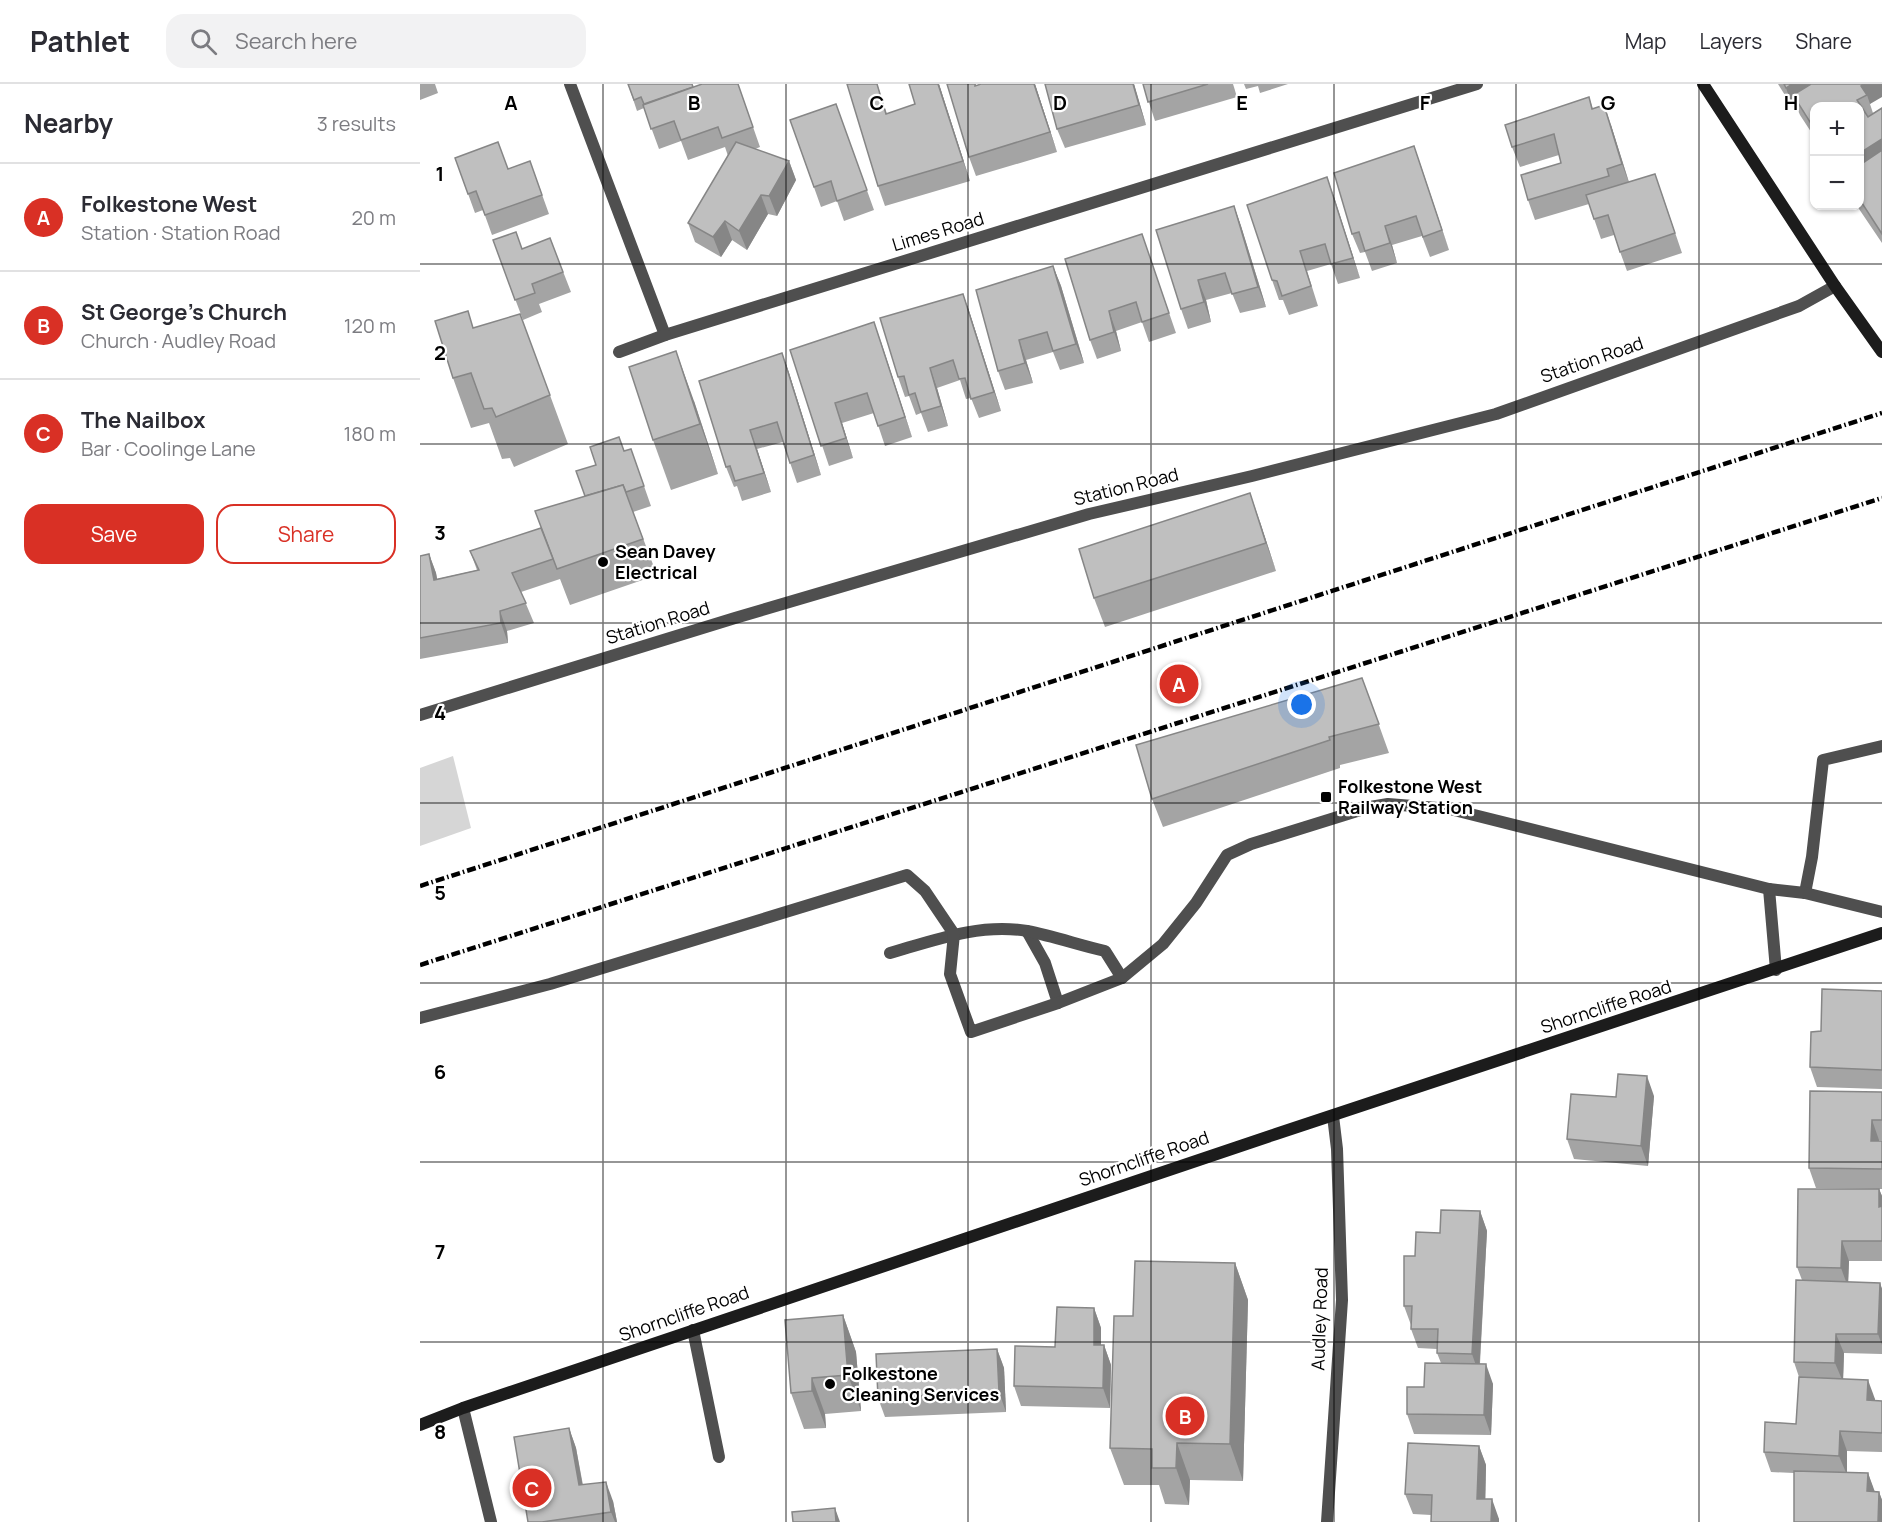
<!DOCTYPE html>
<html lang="en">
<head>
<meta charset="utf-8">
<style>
	:root { --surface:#fff; --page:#f2f2f3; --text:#2b2b33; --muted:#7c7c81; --line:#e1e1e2; --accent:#d93025 }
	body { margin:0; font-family:Manrope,sans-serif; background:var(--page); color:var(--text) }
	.controls { position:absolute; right:18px; top:18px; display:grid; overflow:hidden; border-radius:12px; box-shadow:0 2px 4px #0004 }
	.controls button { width:54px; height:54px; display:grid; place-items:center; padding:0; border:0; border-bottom:2px solid var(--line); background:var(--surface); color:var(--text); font:30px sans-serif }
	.you { position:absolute; left:882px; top:621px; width:21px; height:21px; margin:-15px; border:4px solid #fff; border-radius:50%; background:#1a73e8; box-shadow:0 0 0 9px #1a73e833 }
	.badge { display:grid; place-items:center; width:39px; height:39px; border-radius:50%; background:var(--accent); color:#fff; font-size:20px; font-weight:700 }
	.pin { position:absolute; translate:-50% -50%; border:3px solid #fff; box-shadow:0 2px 6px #0006 }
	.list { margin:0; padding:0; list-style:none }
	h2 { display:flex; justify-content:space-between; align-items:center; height:78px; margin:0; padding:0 24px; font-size:26px }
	h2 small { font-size:20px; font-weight:400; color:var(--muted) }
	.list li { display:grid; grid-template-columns:39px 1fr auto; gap:18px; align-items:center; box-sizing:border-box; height:108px; padding:0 24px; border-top:2px solid var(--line) }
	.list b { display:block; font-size:22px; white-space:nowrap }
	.list p { margin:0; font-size:20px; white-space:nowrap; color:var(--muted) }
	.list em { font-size:20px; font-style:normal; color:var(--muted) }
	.actions { display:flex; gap:12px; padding:18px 24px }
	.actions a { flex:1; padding:14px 0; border:2px solid var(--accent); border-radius:18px; text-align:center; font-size:21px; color:var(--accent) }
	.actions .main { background:var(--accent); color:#fff }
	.icon { flex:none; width:33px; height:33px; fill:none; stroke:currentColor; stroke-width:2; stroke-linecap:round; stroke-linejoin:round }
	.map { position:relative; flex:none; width:1462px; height:1438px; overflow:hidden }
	header { display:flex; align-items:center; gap:36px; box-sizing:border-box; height:84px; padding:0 30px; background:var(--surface); border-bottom:2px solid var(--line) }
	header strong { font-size:28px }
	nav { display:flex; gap:33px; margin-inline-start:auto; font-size:21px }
	.search { width:420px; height:54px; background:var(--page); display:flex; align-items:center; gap:15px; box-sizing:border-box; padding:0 21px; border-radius:18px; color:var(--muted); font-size:22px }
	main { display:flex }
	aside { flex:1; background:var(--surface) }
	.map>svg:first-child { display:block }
</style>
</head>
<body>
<header>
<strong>Pathlet</strong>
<div class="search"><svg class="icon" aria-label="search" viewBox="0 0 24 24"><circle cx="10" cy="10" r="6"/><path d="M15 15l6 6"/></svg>Search here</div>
<nav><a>Map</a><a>Layers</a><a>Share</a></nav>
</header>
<main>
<aside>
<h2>Nearby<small>3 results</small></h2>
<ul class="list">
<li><span class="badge">A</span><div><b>Folkestone West</b><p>Station · Station Road</p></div><em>20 m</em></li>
<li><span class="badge">B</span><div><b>St George's Church</b><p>Church · Audley Road</p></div><em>120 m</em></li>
<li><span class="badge">C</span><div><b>The Nailbox</b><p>Bar · Coolinge Lane</p></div><em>180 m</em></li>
</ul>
<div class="actions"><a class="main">Save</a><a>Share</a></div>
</aside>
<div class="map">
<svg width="1462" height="1438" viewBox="0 0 1462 1438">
	<rect width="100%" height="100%" fill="#fff"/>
	<path fill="#d6d6d6" d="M33 672 51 744 0 762V684Z"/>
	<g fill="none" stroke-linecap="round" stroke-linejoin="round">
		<g stroke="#4f4f4f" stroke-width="12">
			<path d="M1349 805 1356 886"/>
			<path d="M1385 809 1392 773 1403 676 1462 662"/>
			<path d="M607 847 625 879 638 919"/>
			<path d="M470 869C515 856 560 839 607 847 633 852 659 861 685 867L702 894"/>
			<path d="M0 934 130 900 487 791 505 807 534 850 530 890 551 948 638 919 702 894 743 860 776 819 807 771 831 760 950 723 968 720 1030 725 1349 805 1385 809 1462 828"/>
			<path d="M273 1246 299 1373"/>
		</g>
		<g stroke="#4f4f4f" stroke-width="12">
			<path d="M150 0 245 251 1057 0"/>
			<path d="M199 268 245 251"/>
			<path d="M0 631 315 534 669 430 832 392 1076 330 1379 222 1415 202"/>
			<path d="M43 1324 71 1438"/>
			<path d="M907 1438 922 1216 917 1065 913 1032"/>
		</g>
		<g stroke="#1c1c1c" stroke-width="12">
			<path d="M1283 0 1415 202 1462 268"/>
			<path d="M0 1341 43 1324 856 1050 1462 849"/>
		</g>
		<g stroke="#000" stroke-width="4.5" stroke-dasharray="9 3 1.5 3" stroke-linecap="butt">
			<path d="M0 802 1462 329"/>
			<path d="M0 881 1462 414"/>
		</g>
	</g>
	<g fill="#a4a4a4">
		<path d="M0 0H15L18 9 0 16Z"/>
		<path d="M208 0 274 3 318 0 340 63 335 65 369 77 376 96 357 132 348 130 327 166 312 156 301 173 275 158 268 139 308 72 305 63 268 76 261 57 239 65 224 24 217 27Z"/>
		<path d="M427 0H457L467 30 495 20 519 0 550 97 465 122 458 102Z"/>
		<path d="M527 0H556V1L615 0 637 68 556 92 549 73Z"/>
		<path d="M625 0H714L726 41 645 64 637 45Z"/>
		<path d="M723 0H813L817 13 735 37Z"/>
		<path d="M824 0H868L840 9 838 2 826 5Z"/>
		<path d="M1358 0H1462L1450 20 1453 29 1462 24V159L1437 122H1440V22H1395V54L1380 31 1376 22 1373 24Z"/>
		<path d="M1169 13 1173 25 1191 41 1209 98 1242 110 1262 169 1207 187 1194 151 1181 155 1169 120 1115 136 1108 116 1141 79 1139 71 1100 83 1092 63Z"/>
		<path d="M416 20 454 126 424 137 417 117 401 123 370 36Z"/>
		<path d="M994 62 1029 166 1010 173 1002 152 972 161 977 179 952 187 945 168 940 169 932 150Z"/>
		<path d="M35 74 88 85 110 77 129 130 72 151 63 126 55 129Z"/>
		<path d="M907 93 940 194 918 200 911 180 887 187 898 222 869 231 863 216H859L852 196Z"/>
		<path d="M814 122 821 142 846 223 820 229 812 209 786 216 791 238 768 245 761 225Z"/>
		<path d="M722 150 756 249 729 258 722 238 696 247 701 267 677 275 670 256Z"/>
		<path d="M130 154 151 208 119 220 122 228 103 236 73 156 102 165Z"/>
		<path d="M633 182 641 202 664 279 640 286 633 268 606 276 613 299 585 306 578 287Z"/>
		<path d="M543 210 550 230 581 327 559 334 551 314 546 315 540 296 517 304 528 342 508 348 501 329 496 331 489 312 485 313 478 293Z"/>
		<path d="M100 230 148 360 94 383 90 374 82 375 69 339 51 344 33 294 54 244Z"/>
		<path d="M461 258 492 353 465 362 454 329 422 339 433 374 409 382 370 266Z"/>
		<path d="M362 269 369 289 401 391 377 399 363 358 337 365 351 408 322 417 317 402 314 403 306 383Z"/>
		<path d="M274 317 298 390 251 406 233 356Z"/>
		<path d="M211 365 231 422 213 428 237 491 150 521 140 495 101 508 114 539 87 547 88 559 0 575V472L9 470 16 489 17 495 57 486 50 467 121 444 164 412 176 381Z"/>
		<path d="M840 438 856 487 685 543 674 514Z"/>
		<path d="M942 594 969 669 920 681V684L743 743 732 715Z"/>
		<path d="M1462 907V1005L1397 1003 1390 983 1401 947Z"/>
		<path d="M1462 1008V1056H1459V1057H1462V1105L1396 1104 1389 1084Z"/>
		<path d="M1234 1012 1228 1082 1154 1075 1147 1055 1196 1013Z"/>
		<path d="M1459 1105 1462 1112V1177H1429L1428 1198 1460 1199 1462 1205V1270L1424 1269 1423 1295 1455 1315V1317H1462V1368L1427 1367V1388L1448 1389 1454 1407 1459 1408 1462 1416V1438L1374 1389 1351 1388 1344 1368 1376 1340 1379 1293 1374 1278 1382 1196 1377 1183Z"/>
		<path d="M1060 1127 1067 1147 1060 1280 1073 1300 1071 1351 994 1350 987 1330 1021 1279 1017 1269V1265L998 1264 991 1245V1241L984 1222 995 1172 1020 1149Z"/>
		<path d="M815 1179 828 1216 823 1397 770 1396 769 1421 745 1420 739 1401H704L690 1364 713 1232Z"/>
		<path d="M674 1224 681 1244V1261H684L691 1281 690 1324 601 1322 594 1302Z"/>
		<path d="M423 1231 436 1268 441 1327 405 1330 406 1344 384 1345 371 1309Z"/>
		<path d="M577 1265 584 1284 586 1328 465 1333 458 1314Z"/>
		<path d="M149 1344 156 1364 163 1401 193 1417 197 1438H108Z"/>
		<path d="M1059 1362 1066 1381 1065 1415 1079 1435V1438H1011V1431L993 1430 985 1410Z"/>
	</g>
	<g fill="#868686">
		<path d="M518 0H519L550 97 543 77Z"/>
		<path d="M614 0H615L637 68 630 48Z"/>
		<path d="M713 0H714L726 41 719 21Z"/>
		<path d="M1372 0H1410L1373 11 1376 22 1373 24 1366 4Z"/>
		<path d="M1444 0H1462V13L1450 20 1447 11 1441 2Z"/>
		<path d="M1184 21 1191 41 1209 99 1202 80Z"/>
		<path d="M1462 55V80L1440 94V69Z"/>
		<path d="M994 62 1001 82 1029 166 1022 146Z"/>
		<path d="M369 77 376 96 357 132 349 112Z"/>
		<path d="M907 93 914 113 940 194 933 174Z"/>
		<path d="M341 111 348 130 327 166 319 147Z"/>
		<path d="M814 122 821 142 846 223 838 203Z"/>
		<path d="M305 137 312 156 301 173 293 153Z"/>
		<path d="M965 142 972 161 977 179 970 159Z"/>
		<path d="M633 182 641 202 664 279 656 260Z"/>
		<path d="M778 196 786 216 791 238 784 218Z"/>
		<path d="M543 210 550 230 581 327 574 308Z"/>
		<path d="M689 227 696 247 701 267 694 248Z"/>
		<path d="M454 238 461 258 492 353 485 333Z"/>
		<path d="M599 256 606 276 613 299 605 279Z"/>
		<path d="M256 267 274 317 298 390 280 340Z"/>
		<path d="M362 269 369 289 401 391 394 371Z"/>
		<path d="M510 284 517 304 528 342 521 322Z"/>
		<path d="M415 319 422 339 433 374 426 354Z"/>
		<path d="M330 346 337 365 351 408 344 389Z"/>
		<path d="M830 409 840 438 856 487 846 459Z"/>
		<path d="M9 470 16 489 21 516 14 496Z"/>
		<path d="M80 527 87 547 88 559 81 539Z"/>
		<path d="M1227 992 1234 1012 1228 1082 1221 1062Z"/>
		<path d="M1452 1036 1459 1056 1458 1076 1451 1057Z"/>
		<path d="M1459 1105 1462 1112V1130L1459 1123Z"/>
		<path d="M1060 1127 1067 1147 1059 1290 1052 1270Z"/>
		<path d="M1422 1157 1429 1177 1428 1203 1421 1184Z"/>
		<path d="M815 1179 828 1216 823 1397 810 1360Z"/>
		<path d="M1460 1199 1462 1205V1261L1458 1250Z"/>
		<path d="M674 1224 681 1244V1280L674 1261Z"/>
		<path d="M423 1231 436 1268 441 1327 428 1291Z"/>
		<path d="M1416 1250 1424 1269 1423 1298 1415 1279Z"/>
		<path d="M684 1261 691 1281 690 1324 683 1304Z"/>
		<path d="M577 1265 584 1284 586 1328 579 1308Z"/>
		<path d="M1066 1280 1073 1300 1071 1351 1064 1331Z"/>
		<path d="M392 1294 405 1330 406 1344 392 1307Z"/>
		<path d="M1448 1296 1455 1315 1454 1336 1447 1316Z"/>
		<path d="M149 1344 156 1364 166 1421 159 1401Z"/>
		<path d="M1420 1347 1427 1367V1391L1419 1372Z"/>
		<path d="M757 1359 770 1396 769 1421 756 1384Z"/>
		<path d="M1059 1362 1066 1381 1065 1435 1057 1415Z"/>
		<path d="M1448 1389 1455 1408 1447 1407Z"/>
		<path d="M186 1398 193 1417 197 1438H195L191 1428Z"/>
		<path d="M1459 1408 1462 1416V1438H1458Z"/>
		<path d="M1072 1415 1079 1435V1438H1071Z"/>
		<path d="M415 1424 420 1438H416Z"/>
	</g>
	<g fill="#bfbfbf" stroke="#868686" stroke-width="1.5">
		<path d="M208 0H272L273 3 224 20 221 13 214 16Z"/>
		<path d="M282 0H318L333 43 302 54 298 43 261 56 254 37 231 45 223 21Z"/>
		<path d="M427 0H457L466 30 495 20 489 0H518L543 77 458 102Z"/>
		<path d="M527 0H555V2L561 0H614L630 48 549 73Z"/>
		<path d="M625 0H713L719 21 637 45Z"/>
		<path d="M723 0H788L728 18Z"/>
		<path d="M1364 0H1372L1366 4Z"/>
		<path d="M1391 0H1444L1441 2 1447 11 1437 16 1448 33 1462 24V55L1440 69V22H1395V46L1373 11Z"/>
		<path d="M1169 13 1172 25 1184 21 1202 80 1187 85 1189 92 1108 116 1101 91 1141 79 1134 50 1092 63 1085 41Z"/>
		<path d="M416 20 447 106 417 117 411 97 394 103 370 36Z"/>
		<path d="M78 58 88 85 110 77 122 111 65 131 56 107 48 110 35 74Z"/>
		<path d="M316 58 369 77 349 112 341 111 319 147 305 137 293 153 268 139Z"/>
		<path d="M994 62 1022 146 1003 153 996 132 965 142 970 159 945 167 939 148 932 150 914 89Z"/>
		<path d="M1462 66V150L1440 116V81Z"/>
		<path d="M1235 90 1255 149 1200 168 1188 131 1174 135 1166 111Z"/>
		<path d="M907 93 933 174 911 180 905 160 880 167 891 202 862 212 857 197 852 196 827 121Z"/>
		<path d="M814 122 838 203 812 210 805 189 778 196 784 218 761 225 736 146Z"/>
		<path d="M96 148 102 165 130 154 143 188 112 200 115 209 95 216 73 156Z"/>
		<path d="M722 150 749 229 722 238 716 218 689 227 694 248 670 256 645 175Z"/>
		<path d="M633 182 656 260 633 267 627 248 599 256 605 279 578 287 556 206Z"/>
		<path d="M543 210 574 308 551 315 545 294 539 295 533 276 510 284 521 322 501 328 495 309 489 311 484 292 478 293 460 234Z"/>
		<path d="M48 227 53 244 100 230 130 311 76 333 72 324 64 325 51 289 33 294 15 237Z"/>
		<path d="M454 238 485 333 458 342 447 309 415 319 426 354 401 362 370 266Z"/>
		<path d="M256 267 280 340 233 356 209 283Z"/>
		<path d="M362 269 394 371 370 379 357 338 330 346 344 389 315 397 310 382 306 383 279 297Z"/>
		<path d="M199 353 204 367 211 365 224 402 206 408 203 401 165 412 156 387 176 381 170 363Z"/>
		<path d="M203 401 223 455 137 485 115 427Z"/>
		<path d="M830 409 846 459 674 514 659 465Z"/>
		<path d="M121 444 133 475 92 489 106 519 80 527 81 539 0 554V472L9 470 14 496 59 486 50 467Z"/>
		<path d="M942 594 959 640 909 653 910 656 732 715 716 661Z"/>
		<path d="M1402 905 1462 907V986L1390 983 1391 948 1401 947Z"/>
		<path d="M1198 990 1227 992 1221 1062 1147 1055 1151 1010 1196 1013Z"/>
		<path d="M1390 1007 1462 1008V1036H1452L1451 1057H1462V1085L1389 1084Z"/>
		<path d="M1378 1105H1459V1123L1462 1122V1157H1422L1421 1184 1377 1183Z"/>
		<path d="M1021 1126 1060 1127 1052 1270 1017 1269 1018 1245H991L992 1222H984V1172H995L996 1148 1020 1149Z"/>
		<path d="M715 1177 815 1179 810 1360 757 1359 756 1384H732V1365L690 1364 694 1232H713Z"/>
		<path d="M1376 1196 1460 1199 1458 1250H1416L1415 1279 1374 1278Z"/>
		<path d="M637 1223 674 1224V1261H684L683 1304 594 1302 595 1262 635 1263Z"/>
		<path d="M423 1231 428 1291 392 1294V1307L371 1309 365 1236Z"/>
		<path d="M577 1265 579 1308 458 1314 456 1270Z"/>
		<path d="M1005 1279 1066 1280 1064 1331 987 1330V1303H1004Z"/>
		<path d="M1379 1293 1448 1296 1447 1316 1462 1317V1349L1420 1347 1419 1372 1344 1368 1345 1338 1376 1340Z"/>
		<path d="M149 1344 159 1401 186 1398 191 1428 122 1438H108L94 1353Z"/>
		<path d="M988 1359 1059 1362 1057 1415H1072L1071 1438H1011L1012 1411 985 1410Z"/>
		<path d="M1374 1387 1448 1389 1447 1407 1459 1408 1458 1438H1374Z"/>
		<path d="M415 1424 416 1438H373L372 1428Z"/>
	</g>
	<path fill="none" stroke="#000" stroke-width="1.5" stroke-opacity="0.55" d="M183 0V1438M366 0V1438M548 0V1438M731 0V1438M914 0V1438M1096 0V1438M1279 0V1438M0 180H1462M0 360H1462M0 539H1462M0 719H1462M0 899H1462M0 1078H1462M0 1258H1462"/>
	<g fill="#000" stroke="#fff" stroke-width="2">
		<circle cx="183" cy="478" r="6"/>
		<rect x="900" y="707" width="12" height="12" rx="3"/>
		<circle cx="410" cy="1300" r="6"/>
	</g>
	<g text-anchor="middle" stroke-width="4.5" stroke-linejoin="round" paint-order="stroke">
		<g font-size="18" fill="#000" stroke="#fff">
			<text transform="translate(518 148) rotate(-17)" y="6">Limes Road</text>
			<text transform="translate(1172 276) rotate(-19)" y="6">Station Road</text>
			<text transform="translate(706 403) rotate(-14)" y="6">Station Road</text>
			<text transform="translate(238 539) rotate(-17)" y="6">Station Road</text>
			<text transform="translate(1186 923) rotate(-18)" y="6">Shorncliffe Road</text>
			<text transform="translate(724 1075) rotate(-19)" y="6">Shorncliffe Road</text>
			<text transform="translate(264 1230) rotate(-19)" y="6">Shorncliffe Road</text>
			<text transform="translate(900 1235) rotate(-88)" y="6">Audley Road</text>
		</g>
		<g font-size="18" font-weight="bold" fill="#000" stroke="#fff" text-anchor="start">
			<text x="195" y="474">Sean Davey<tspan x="195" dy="21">Electrical</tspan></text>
			<text x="918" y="709">Folkestone West<tspan x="918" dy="21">Railway Station</tspan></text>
			<text x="422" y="1296">Folkestone<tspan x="422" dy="21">Cleaning Services</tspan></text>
		</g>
	</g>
	<g font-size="20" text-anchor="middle" font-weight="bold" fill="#000" stroke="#fff" stroke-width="4.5" stroke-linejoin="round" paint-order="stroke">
		<text x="91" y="26">A</text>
		<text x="274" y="26">B</text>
		<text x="457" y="26">C</text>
		<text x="640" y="26">D</text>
		<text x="822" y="26">E</text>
		<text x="1005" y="26">F</text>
		<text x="1188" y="26">G</text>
		<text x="1371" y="26">H</text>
		<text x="20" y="97">1</text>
		<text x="20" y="276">2</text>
		<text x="20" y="456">3</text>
		<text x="20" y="636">4</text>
		<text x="20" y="816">5</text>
		<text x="20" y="995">6</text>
		<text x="20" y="1175">7</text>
		<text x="20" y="1355">8</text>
	</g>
</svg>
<div class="controls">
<button>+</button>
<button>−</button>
</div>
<div class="you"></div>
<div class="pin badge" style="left:759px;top:600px">A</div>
<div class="pin badge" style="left:765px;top:1332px">B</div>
<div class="pin badge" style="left:112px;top:1404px">C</div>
</div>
</main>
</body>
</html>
